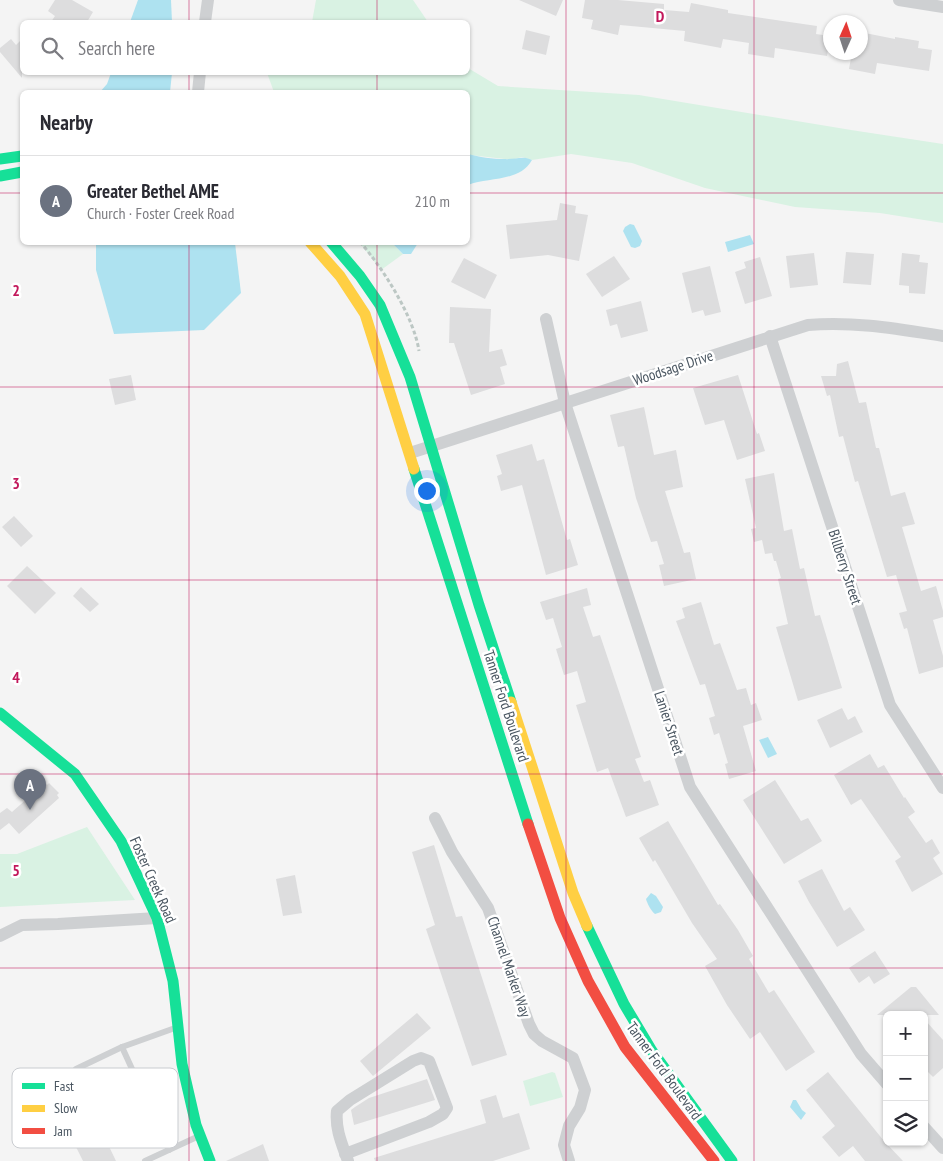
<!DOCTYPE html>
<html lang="en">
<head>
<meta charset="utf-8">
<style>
	:root { --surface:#fff; --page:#f2f2f3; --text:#2b2b33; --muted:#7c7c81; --line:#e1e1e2; --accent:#ea580c }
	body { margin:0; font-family:"PT Sans Narrow",sans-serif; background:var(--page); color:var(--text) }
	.controls { position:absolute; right:15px; bottom:15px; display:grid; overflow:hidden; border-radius:8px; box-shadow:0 1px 4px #0004 }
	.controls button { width:45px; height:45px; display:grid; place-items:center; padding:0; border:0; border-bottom:1px solid var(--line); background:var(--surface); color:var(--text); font:25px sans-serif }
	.compass { position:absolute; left:823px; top:15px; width:45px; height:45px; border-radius:50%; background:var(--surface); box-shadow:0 1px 4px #0004; rotate:3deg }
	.you { position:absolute; left:426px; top:490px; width:18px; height:18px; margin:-12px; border:4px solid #fff; border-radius:50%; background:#1a73e8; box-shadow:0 0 0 8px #1a73e833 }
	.badge { display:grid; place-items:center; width:32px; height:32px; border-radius:50%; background:var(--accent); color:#fff; font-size:16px; font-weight:700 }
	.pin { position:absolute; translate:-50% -41px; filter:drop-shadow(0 1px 2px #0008) }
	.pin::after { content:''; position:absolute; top:26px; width:18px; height:15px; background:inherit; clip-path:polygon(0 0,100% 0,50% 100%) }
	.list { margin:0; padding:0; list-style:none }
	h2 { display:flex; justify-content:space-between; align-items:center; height:65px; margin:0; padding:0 20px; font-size:21px }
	h2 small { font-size:16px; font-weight:400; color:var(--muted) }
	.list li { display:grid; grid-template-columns:32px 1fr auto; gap:15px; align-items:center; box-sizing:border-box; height:90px; padding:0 20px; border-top:1px solid var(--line) }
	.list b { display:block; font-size:19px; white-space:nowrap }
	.list p { margin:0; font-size:16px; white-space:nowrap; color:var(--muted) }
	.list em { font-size:16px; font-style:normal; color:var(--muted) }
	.icon { flex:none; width:28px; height:28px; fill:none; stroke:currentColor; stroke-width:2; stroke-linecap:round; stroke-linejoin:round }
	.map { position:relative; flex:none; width:943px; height:1161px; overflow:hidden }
	.search { position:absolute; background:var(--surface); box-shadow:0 1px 4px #0004; left:20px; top:20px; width:450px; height:55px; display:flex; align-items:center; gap:12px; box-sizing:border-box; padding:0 18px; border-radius:8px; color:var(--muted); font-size:19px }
	.panel { position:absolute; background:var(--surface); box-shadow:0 1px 4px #0004; left:20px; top:90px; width:450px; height:155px; border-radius:8px }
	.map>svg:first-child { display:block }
</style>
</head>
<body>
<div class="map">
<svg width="943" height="1161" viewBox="0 0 943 1161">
	<rect width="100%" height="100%" fill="#f4f4f4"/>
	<g fill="#d9f2e3">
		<path d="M316 0H413L428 22H312Z"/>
		<path d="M468 68 498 86 639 95 851 130 943 144V223L880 213 795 207 705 188 632 163 571 154 532 160 522 157 514 159H505L470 155 468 154V92H274L267 73 468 72Z"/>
		<path d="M360 243H392L403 254 381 270Z"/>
		<path d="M87 827 135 900 0 907V854H17Z"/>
		<path d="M552 1072 555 1073 563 1097 530 1106 523 1081Z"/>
	</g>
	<g fill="#aee2f0">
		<path d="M138 0H171L172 22H130Z"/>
		<path d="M111 73H172L170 92H100L107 84Z"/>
		<path d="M468 154C479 157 493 159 504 159 515 160 522 155 532 160 520 182 489 177 468 185Z"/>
		<path d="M630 224 634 225 642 241 640 246 635 248 631 247 623 231 625 227Z"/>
		<path d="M750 235 754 244 728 252 725 242Z"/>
		<path d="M96 243H235L241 293 204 330 114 334 96 270Z"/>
		<path d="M392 243H418L411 254H403Z"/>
		<path d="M768 737 777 754 768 758 759 740Z"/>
		<path d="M651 893 656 896 663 907 661 912 655 914C651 911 647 903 646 899Z"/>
		<path d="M793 1100H796L802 1110 806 1113 801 1120 790 1107Z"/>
	</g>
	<g fill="#ddddde">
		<path d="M55 0H72L93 12 87 22H51L55 16 48 11Z"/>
		<path d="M519 0H563L556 16Z"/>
		<path d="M585 0H618L664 4V10L689 12 691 3 728 10V13L817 26 816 34 830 36 827 56 775 48 774 58 748 54 749 43 723 39 721 48 684 41 685 31 620 25 618 35 591 29 593 20 582 18Z"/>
		<path d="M526 30 550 36 546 55 522 49Z"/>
		<path d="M860 32 895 39V37L919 41 918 48 932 50 929 71 877 63 875 74 849 69 852 52H860Z"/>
		<path d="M11 39 16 45 22 39V78L0 52V48Z"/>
		<path d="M560 203 576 206 575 213 588 215 579 261 548 255 510 259 506 225 557 220Z"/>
		<path d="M846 252 874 254 871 285 843 283Z"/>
		<path d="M814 253 818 285 790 288 786 256Z"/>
		<path d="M902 253 920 255 919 262 928 263 925 294 909 293V286L899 285Z"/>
		<path d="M614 256 630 279 602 297 586 274Z"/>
		<path d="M760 257 772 296 745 304 735 272 746 268 744 262Z"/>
		<path d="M464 258 497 275 485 299 451 282Z"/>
		<path d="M710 266 721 312 705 316 703 310 692 313 682 273Z"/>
		<path d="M641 301 648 331 621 338 617 324 610 326 606 310Z"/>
		<path d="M450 307 491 309 489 352 502 349 507 365 500 367 505 384 471 395 454 343H449Z"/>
		<path d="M848 361 859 403 866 402 876 448H879L891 496 905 492 915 524 902 527 921 591 936 586 943 611V617L933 620 943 656V667L919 674 907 628 904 629 899 613 907 611 896 575 887 577 858 481 855 482 843 436 839 437 830 395 827 396 821 376H836L837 364Z"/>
		<path d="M131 375 136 400 115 405 109 379Z"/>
		<path d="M738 375 757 434 759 433 765 451 737 460 724 420 705 425 693 388Z"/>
		<path d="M644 407 654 455 676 450 683 487 665 491 684 553 690 552 696 579 664 586 659 565 664 564 657 541 651 542 636 498 624 446 618 447 610 415Z"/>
		<path d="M532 444 537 461 544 459 567 540 570 539 578 565 546 575 522 485 501 491 497 476 502 474 496 455Z"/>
		<path d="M774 473 784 531 792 529 800 569 804 568 815 616 820 615 842 688 798 701 776 627 788 624 778 579 781 578 776 561H774L772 553 765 554 762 540 754 542 751 529 756 528 745 479Z"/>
		<path d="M14 516 33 536 21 547 2 527Z"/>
		<path d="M27 566 56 593 35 614 7 586Z"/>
		<path d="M81 587 99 604 90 612 73 596Z"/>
		<path d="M587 588 591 605 583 607 593 637 600 635 641 757 635 759 644 782 650 780 659 805 626 817 608 768 597 772 576 705 586 702 577 671 564 675 556 649 562 647 553 618 546 620 540 602Z"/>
		<path d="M701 602 714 645 720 643 737 690 746 688 751 705 756 703 762 720 743 726 756 771 729 779 725 764 728 763 719 733 714 735 709 718 715 716 705 684 700 685 676 621 685 618 682 608Z"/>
		<path d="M842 708 848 720 855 716 863 732 830 748 817 720Z"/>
		<path d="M870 754 878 768 884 765 904 798 905 797 915 812 908 817 926 843 932 839 940 853 933 858 943 874 912 892 895 861 901 857 861 799 851 805 834 775Z"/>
		<path d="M775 780 801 821 808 818 822 841 784 864 743 800Z"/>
		<path d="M45 783 47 785 49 783 59 793 57 795 59 798 19 834 9 823 0 830V813L7 808 12 812Z"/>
		<path d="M668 821 718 905 720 904 738 930 753 956 749 959 769 993 774 990 815 1052 786 1071 760 1032 750 1039 727 1005 705 966 717 959 692 923 655 860 653 862 639 838Z"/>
		<path d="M434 845 456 917 462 916 507 1055 472 1066 426 929 435 925 412 852Z"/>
		<path d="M822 869 844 911 850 907 865 930 837 947 809 902 798 881Z"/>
		<path d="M295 875 302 913 283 916 276 879Z"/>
		<path d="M875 951 890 974 874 984 869 976 859 983 849 968Z"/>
		<path d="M911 987H916L939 1015H877Z"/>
		<path d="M417 1013 431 1028 373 1076 360 1061Z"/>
		<path d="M924 1019 943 1040V1068L933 1077 924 1068Z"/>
		<path d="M828 1072 884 1141 903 1161H865L853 1146 839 1157 822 1137 835 1126 806 1090Z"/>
		<path d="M427 1079 435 1100 354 1125 351 1110 355 1107 369 1098Z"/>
		<path d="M83 1095 97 1121 105 1118 112 1131 103 1134 116 1161H83L56 1107Z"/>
		<path d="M496 1095 503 1118 519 1113 530 1149 493 1161H375L374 1158 486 1123 480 1100Z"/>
		<path d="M263 1144 269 1161H226Z"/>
	</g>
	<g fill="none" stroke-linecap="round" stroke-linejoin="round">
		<path stroke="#bcc7c4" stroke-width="3" stroke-dasharray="4 2.5" stroke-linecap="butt" d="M360 242C383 268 414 317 419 351"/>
		<g stroke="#ced0d2" stroke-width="6">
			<path d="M76 1069 122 1047"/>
			<path d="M169 1150 122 1047 175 1028"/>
			<path d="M145 1161 199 1136"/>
		</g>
		<g stroke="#ced0d2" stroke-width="12">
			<path d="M899 0 943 7"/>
			<path d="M205 22 208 0"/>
			<path d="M198 92 200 72"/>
			<path d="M546 319 565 403 690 787 861 1054 887 1084"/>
			<path d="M770 336 890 705 943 788"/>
			<path d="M410 453 808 325C854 321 898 329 943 336"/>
			<path d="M435 818 452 852 488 908 529 1024 534 1034 542 1041 573 1058 585 1090 580 1108 569 1126 564 1145 569 1161"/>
			<path d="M0 936 22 925 58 924 157 918"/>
			<path d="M924 1127 943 1148"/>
			<path d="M345 1154 429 1122 443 1114 447 1108 429 1061 421 1058 413 1061 350 1100 337 1111C335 1129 342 1144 348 1161"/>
		</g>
		<g stroke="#16e098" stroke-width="11">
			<path d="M0 159 22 156"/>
			<path d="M0 176 22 172"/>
			<path d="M331 242 360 276 380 305 410 377 479 605 511 702"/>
			<path d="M414 469 528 824"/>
			<path d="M0 713 75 774 121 841 157 918 173 981 182 1064 196 1125 210 1161"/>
			<path d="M587 926 624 1004 652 1051 732 1161"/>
		</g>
		<g stroke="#ffcf43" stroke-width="11">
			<path d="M310 242 340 276 365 314 414 469"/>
			<path d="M511 702 573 893 587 926"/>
		</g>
		<path stroke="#f24e42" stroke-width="11" d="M528 824 560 918 588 981 625 1047 714 1161"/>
	</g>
	<path fill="none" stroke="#c2185b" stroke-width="1" stroke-opacity="0.55" d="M189 0V22M377 0V22M566 0V1161M754 0V1161M189 72V92M377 72V92M0 193H22M468 193H943M189 242V1161M377 242V1161M0 387H943M0 580H943M0 774H943M0 968H943"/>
	<g text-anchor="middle" stroke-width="5" stroke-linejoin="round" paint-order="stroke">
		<g font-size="15" fill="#4a5661" stroke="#fff">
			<text transform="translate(673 368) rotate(-18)" y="5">Woodsage Drive</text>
			<text transform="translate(845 567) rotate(72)" y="5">Billberry Street</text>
			<text transform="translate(506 706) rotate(72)" y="5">Tanner Ford Boulevard</text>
			<text transform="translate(669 723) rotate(72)" y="5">Lanier Street</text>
			<text transform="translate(153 880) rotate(66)" y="5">Foster Creek Road</text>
			<text transform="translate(509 967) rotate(71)" y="5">Channel Marker Way</text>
			<text transform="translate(664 1071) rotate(54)" y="5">Tanner Ford Boulevard</text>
		</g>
	</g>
	<rect x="12" y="1068" width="166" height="80" rx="8" fill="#fff" stroke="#c9ccd0" stroke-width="1"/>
	<rect x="22" y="1083" width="23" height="6" fill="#16e098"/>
	<rect x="22" y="1105" width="23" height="7" fill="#ffcf43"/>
	<rect x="22" y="1128" width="23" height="6" fill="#f24e42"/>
	<g font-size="14" fill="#4a5661">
		<text x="54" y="1091">Fast</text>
		<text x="54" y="1113">Slow</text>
		<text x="54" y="1136">Jam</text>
	</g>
	<g font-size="16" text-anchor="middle" font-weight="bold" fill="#c2185b" stroke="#fff" stroke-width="5" stroke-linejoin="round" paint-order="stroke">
		<text x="660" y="22">D</text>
		<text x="16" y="296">2</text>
		<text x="16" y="489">3</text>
		<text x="16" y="683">4</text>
		<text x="16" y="876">5</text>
	</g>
</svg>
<div class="controls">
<button>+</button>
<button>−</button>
<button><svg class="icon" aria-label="layers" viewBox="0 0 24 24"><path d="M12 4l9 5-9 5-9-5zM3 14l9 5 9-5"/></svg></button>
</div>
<svg class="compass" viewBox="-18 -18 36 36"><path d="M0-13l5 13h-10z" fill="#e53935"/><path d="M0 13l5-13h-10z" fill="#7c7c81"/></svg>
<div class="you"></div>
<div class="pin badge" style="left:30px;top:810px;background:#6b7280">A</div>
<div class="search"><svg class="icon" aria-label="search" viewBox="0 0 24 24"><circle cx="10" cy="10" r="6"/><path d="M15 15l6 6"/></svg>Search here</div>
<section class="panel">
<h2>Nearby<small></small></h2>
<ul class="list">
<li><span class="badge" style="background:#6b7280">A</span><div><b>Greater Bethel AME</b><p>Church · Foster Creek Road</p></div><em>210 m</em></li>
</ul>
</section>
</div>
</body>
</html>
